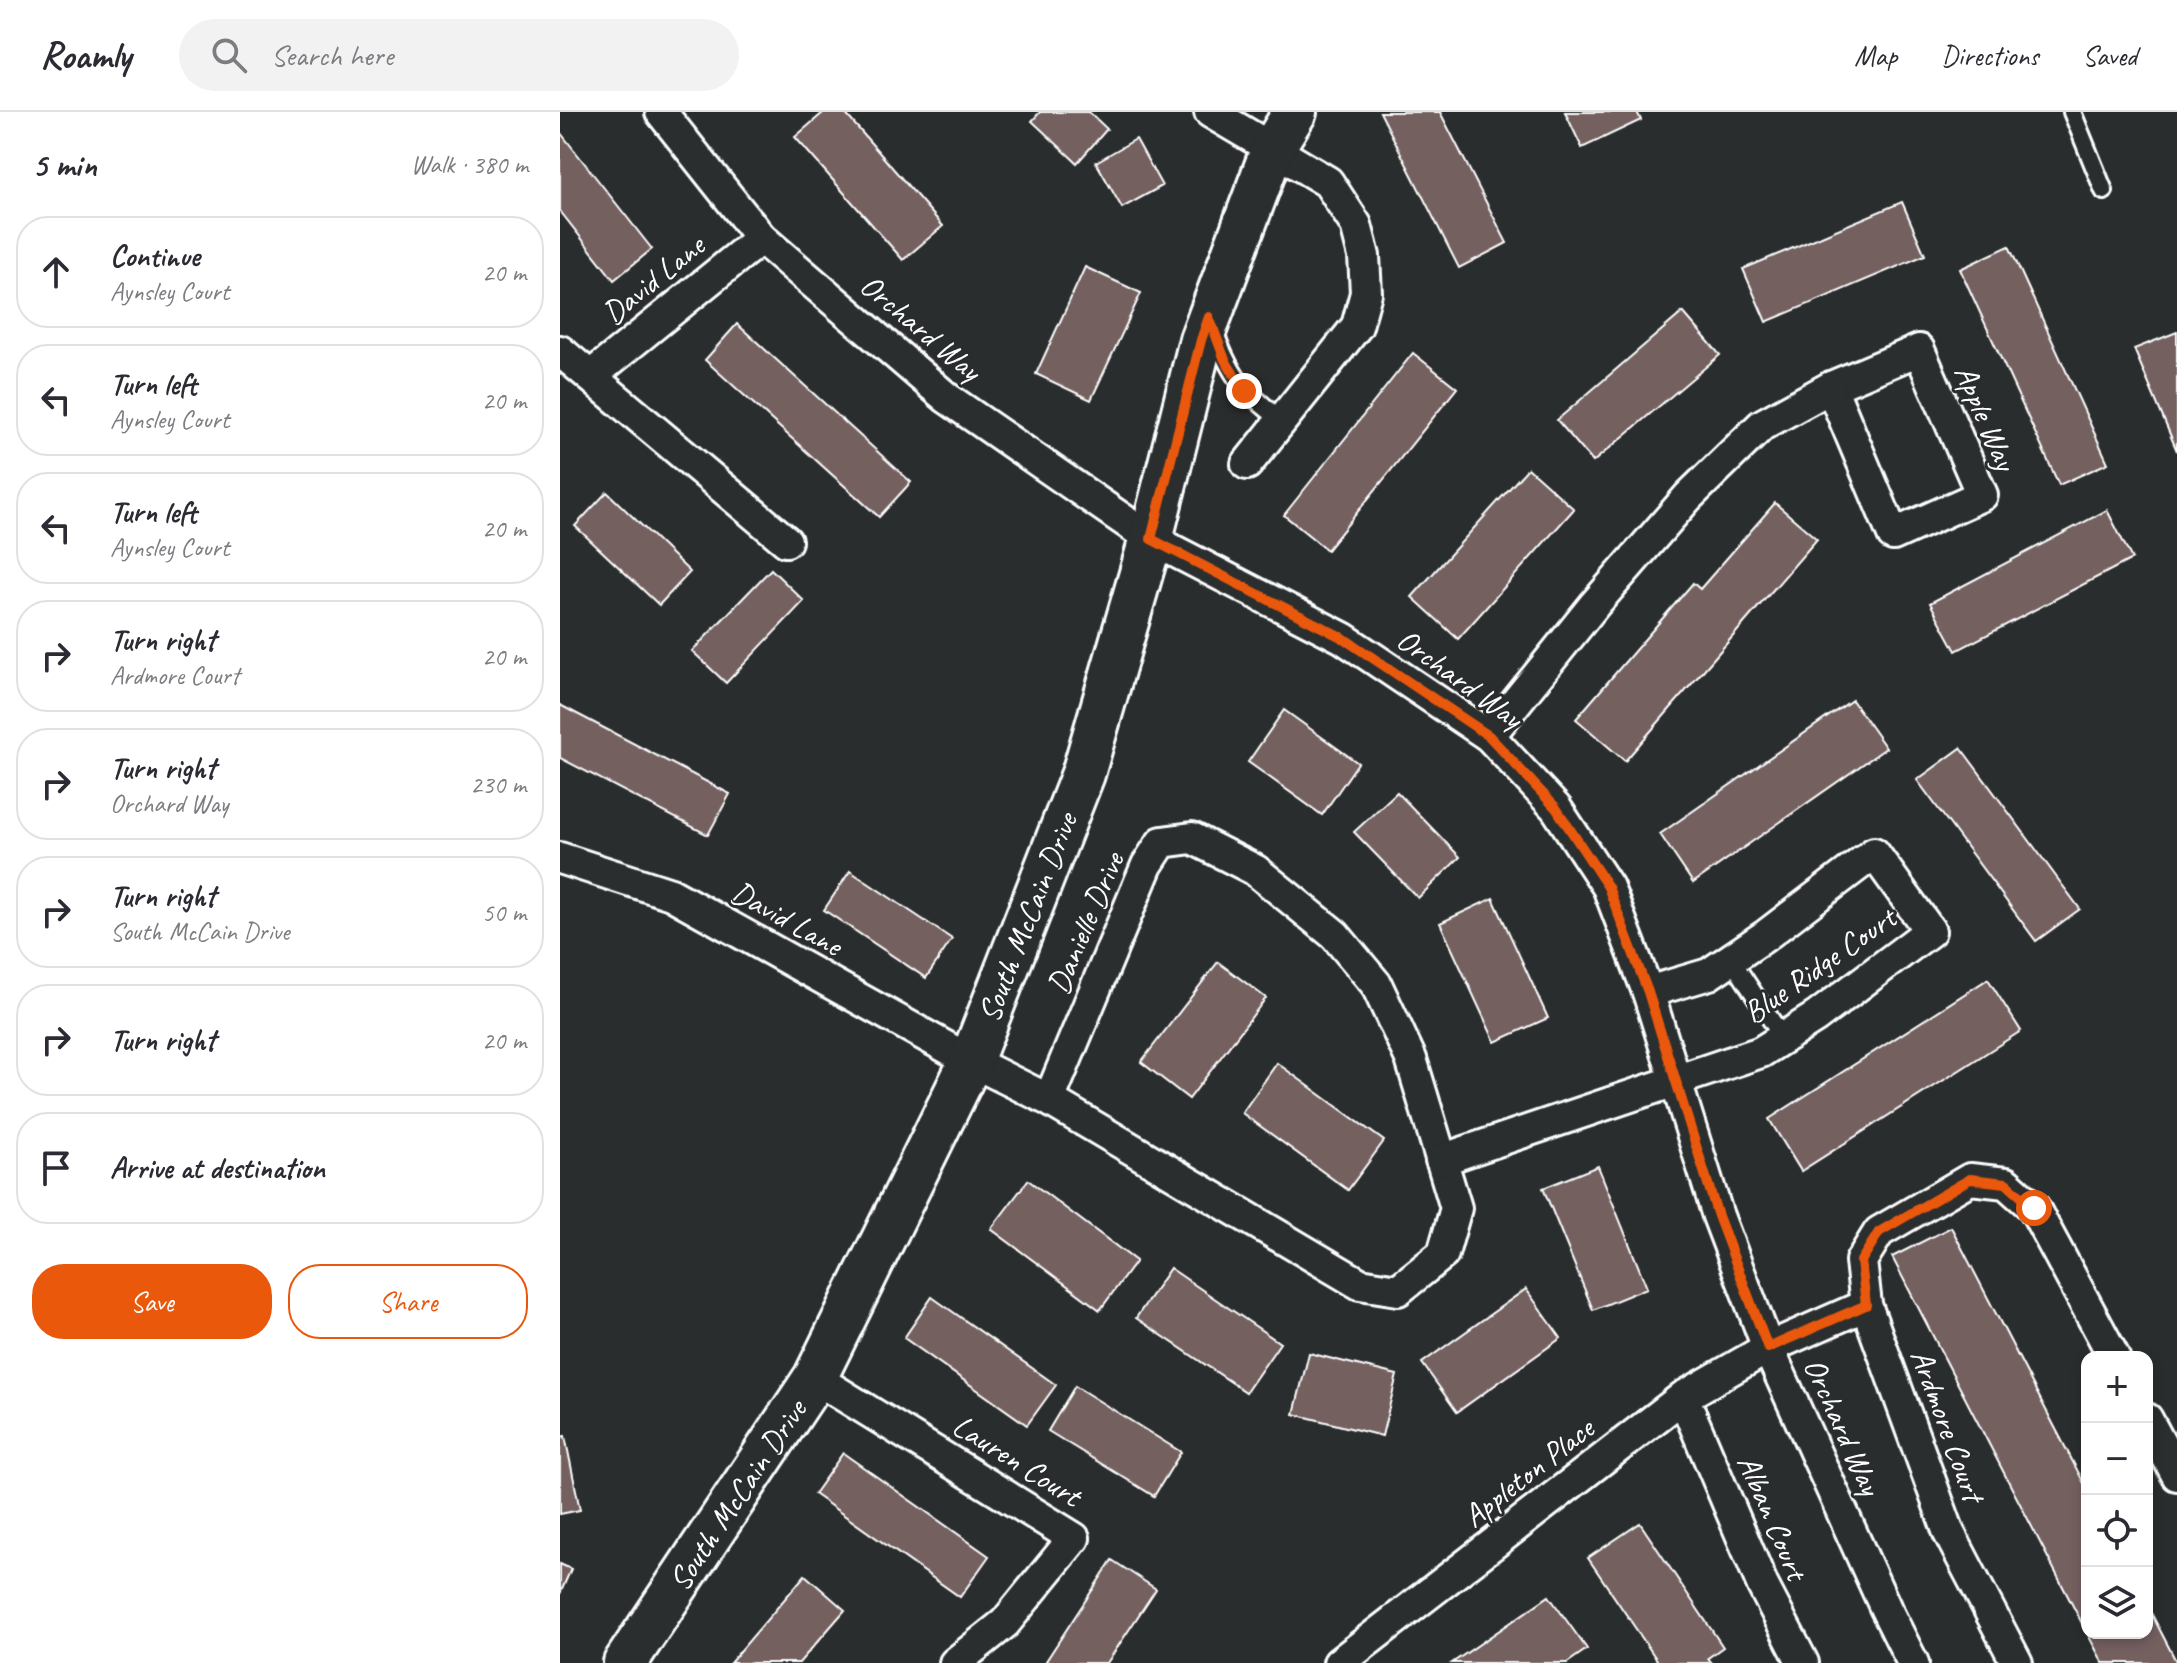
<!DOCTYPE html>
<html lang="en">
<head>
<meta charset="utf-8">
<style>
	:root { --surface:#fff; --page:#f2f2f3; --text:#2b2b33; --muted:#7c7c81; --line:#e1e1e2; --accent:#ea580c }
	body { margin:0; font-family:Caveat,sans-serif; background:var(--page); color:var(--text) }
	.controls { position:absolute; right:24px; bottom:24px; display:grid; overflow:hidden; border-radius:16px; box-shadow:0 4px 12px #0003 }
	.controls button { width:72px; height:72px; display:grid; place-items:center; padding:0; border:0; border-bottom:2px solid var(--line); background:var(--surface); color:var(--text); font:40px sans-serif }
	.stop { position:absolute; width:24px; height:24px; margin:-18px; border:6px solid #ea580c; border-radius:50%; background:#fff }
	.stop.end { background:#ea580c; border-color:#fff; box-shadow:0 2px 8px #0008 }
	.list { margin:0; padding:0; list-style:none }
	h2 { display:flex; justify-content:space-between; align-items:center; height:104px; margin:0; padding:0 32px; font-size:34px }
	h2 small { font-size:26px; font-weight:400; color:var(--muted) }
	.list li { display:grid; grid-template-columns:52px 1fr auto; gap:24px; align-items:center; box-sizing:border-box; height:112px; margin:0 16px 16px; padding:0 16px; border:2px solid var(--line); border-radius:32px }
	.list b { display:block; font-size:30px; white-space:nowrap }
	.list p { margin:0; font-size:26px; white-space:nowrap; color:var(--muted) }
	.list em { font-size:26px; font-style:normal; color:var(--muted) }
	.actions { display:flex; gap:16px; padding:24px 32px }
	.actions a { flex:1; padding:18px 0; border:2px solid var(--accent); border-radius:32px; text-align:center; font-size:28px; color:var(--accent) }
	.actions .main { background:var(--accent); color:#fff }
	.icon { flex:none; width:44px; height:44px; fill:none; stroke:currentColor; stroke-width:2; stroke-linecap:round; stroke-linejoin:round }
	.map { position:relative; flex:none; width:1617px; height:1551px; overflow:hidden }
	header { display:flex; align-items:center; gap:48px; box-sizing:border-box; height:112px; padding:0 40px; background:var(--surface); border-bottom:2px solid var(--line) }
	header strong { font-size:38px }
	nav { display:flex; gap:44px; margin-inline-start:auto; font-size:28px }
	.search { width:560px; height:72px; background:var(--page); display:flex; align-items:center; gap:20px; box-sizing:border-box; padding:0 28px; border-radius:44px; color:var(--muted); font-size:30px }
	main { display:flex }
	aside { flex:1; background:var(--surface) }
	.map>svg:first-child { display:block }
</style>
</head>
<body>
<header>
<strong>Roamly</strong>
<div class="search"><svg class="icon" aria-label="search" viewBox="0 0 24 24"><circle cx="10" cy="10" r="6"/><path d="M15 15l6 6"/></svg>Search here</div>
<nav><a>Map</a><a>Directions</a><a>Saved</a></nav>
</header>
<main>
<aside>
<h2>5 min<small>Walk · 380 m</small></h2>
<ul class="list">
<li><svg class="icon" aria-label="ahead" viewBox="0 0 24 24"><path d="M12 20V5M6 11l6-6 6 6"/></svg><div><b>Continue</b><p>Aynsley Court</p></div><em>20 m</em></li>
<li><svg class="icon" aria-label="left" viewBox="0 0 24 24"><path d="M17 20v-9H6M10 6l-5 5 5 5"/></svg><div><b>Turn left</b><p>Aynsley Court</p></div><em>20 m</em></li>
<li><svg class="icon" aria-label="left" viewBox="0 0 24 24"><path d="M17 20v-9H6M10 6l-5 5 5 5"/></svg><div><b>Turn left</b><p>Aynsley Court</p></div><em>20 m</em></li>
<li><svg class="icon" aria-label="right" viewBox="0 0 24 24"><path d="M7 20v-9h11M14 6l5 5-5 5"/></svg><div><b>Turn right</b><p>Ardmore Court</p></div><em>20 m</em></li>
<li><svg class="icon" aria-label="right" viewBox="0 0 24 24"><path d="M7 20v-9h11M14 6l5 5-5 5"/></svg><div><b>Turn right</b><p>Orchard Way</p></div><em>230 m</em></li>
<li><svg class="icon" aria-label="right" viewBox="0 0 24 24"><path d="M7 20v-9h11M14 6l5 5-5 5"/></svg><div><b>Turn right</b><p>South McCain Drive</p></div><em>50 m</em></li>
<li><svg class="icon" aria-label="right" viewBox="0 0 24 24"><path d="M7 20v-9h11M14 6l5 5-5 5"/></svg><div><b>Turn right</b></div><em>20 m</em></li>
<li><svg class="icon" aria-label="arrive" viewBox="0 0 24 24"><path d="M6 21V4h12l-3 4 3 4H6"/></svg><div><b>Arrive at destination</b></div></li>
</ul>
<div class="actions"><a class="main">Save</a><a>Share</a></div>
</aside>
<div class="map">
<svg width="1617" height="1551" viewBox="0 0 1617 1551">
	<rect width="100%" height="100%" fill="#2a2d2e"/>
	<filter id="ink" filterUnits="userSpaceOnUse"><feTurbulence type="fractalNoise" baseFrequency=".0125" numOctaves="2"/><feDisplacementMap in="SourceGraphic" scale="16" xChannelSelector="R" yChannelSelector="G"/><feConvolveMatrix kernelMatrix="1 2 1 2 8 2 1 2 1" color-interpolation-filters="sRGB"/></filter>
	<g filter="url(#ink)">
		<g fill="#746160" stroke="#fff" stroke-width="2">
			<path d="M264 0H284L383 114 343 148 235 25Z"/>
			<path d="M480 0H529L547 17 517 51 472 9Z"/>
			<path d="M820 0H880L947 131 899 156Z"/>
			<path d="M1005 0H1077L1081 8 1022 36Z"/>
			<path d="M0 20 92 137 54 168 0 99Z"/>
			<path d="M576 27 602 74 562 96 536 50Z"/>
			<path d="M1342 90 1365 143 1206 210 1183 157Z"/>
			<path d="M1449 134 1548 351 1499 373 1400 157Z"/>
			<path d="M525 155 581 181 531 288 476 262Z"/>
			<path d="M1123 200 1160 243 1033 350 997 308Z"/>
			<path d="M177 212 351 370 319 405 145 248Z"/>
			<path d="M1617 220V339L1574 237Z"/>
			<path d="M853 241 897 276 767 438 724 403Z"/>
			<path d="M968 356 1014 397 898 527 852 485Z"/>
			<path d="M47 380 130 460 99 493 15 414Z"/>
			<path d="M1215 391 1257 427 1065 649 1016 607 1133 471 1140 477Z"/>
			<path d="M1547 398 1572 447 1396 539 1370 491Z"/>
			<path d="M211 457 244 489 166 571 132 539Z"/>
			<path d="M1292 588 1326 636 1133 771 1100 722Z"/>
			<path d="M0 593 170 682 148 723 0 646Z"/>
			<path d="M724 598 798 651 762 703 688 650Z"/>
			<path d="M1401 636 1520 797 1476 829 1357 668Z"/>
			<path d="M837 680 900 745 858 786 794 720Z"/>
			<path d="M290 759 392 827 366 866 264 798Z"/>
			<path d="M933 786 988 906 935 930 880 811Z"/>
			<path d="M658 850 706 886 629 987 581 950Z"/>
			<path d="M1428 867 1461 919 1241 1059 1209 1007Z"/>
			<path d="M717 951 824 1029 788 1078 682 1001Z"/>
			<path d="M1038 1054 1087 1176 1033 1198 983 1076Z"/>
			<path d="M468 1068 576 1149 540 1198 431 1117Z"/>
			<path d="M1391 1115 1527 1377V1521L1332 1145Z"/>
			<path d="M610 1156 720 1231 686 1280 576 1206Z"/>
			<path d="M966 1177 1001 1226 897 1300 862 1251Z"/>
			<path d="M372 1185 496 1273 467 1313 344 1226Z"/>
			<path d="M749 1241 837 1263 822 1324 734 1302Z"/>
			<path d="M515 1274 621 1340 594 1384 488 1319Z"/>
			<path d="M5 1324 20 1398 0 1402V1325Z"/>
			<path d="M283 1341 429 1444 400 1485 254 1382Z"/>
			<path d="M1080 1411 1163 1535 1148 1546 1152 1551H1099L1028 1446Z"/>
			<path d="M552 1448 596 1477 547 1551H489L486 1549Z"/>
			<path d="M0 1452 11 1457 0 1482Z"/>
			<path d="M245 1463 285 1498 239 1551H170Z"/>
			<path d="M989 1484 1027 1537 1007 1551H892Z"/>
			<path d="M1587 1493 1617 1551H1543L1527 1521H1587Z"/>
		</g>
		<g fill="none" stroke-linecap="round" stroke-linejoin="round">
			<g stroke="#fff" stroke-width="22">
				<g id="lane">
					<path d="M1512 0 1544 79"/>
					<path d="M653 216C671 266 681 276 722 309"/>
					<path d="M1171 847 1223 926"/>
				</g>
			</g>
			<g stroke="#fff" stroke-width="36">
				<g id="street">
					<path d="M101 0 201 126 387 286 591 427 783 526 929 624 996 696 1048 775 1088 880 1158 1104 1208 1236 1326 1497 1353 1551"/>
					<path d="M650 0 768 70 796 113 804 144 806 181 797 214 687 352"/>
					<path d="M1359 238 1422 383 1333 423 1271 275Z"/>
					<path d="M0 239 226 429"/>
					<path d="M31 264 201 126"/>
					<path d="M929 624 1035 492 1128 385 1202 313 1271 275"/>
					<path d="M0 746 111 782 411 949 489 988 800 1172 838 1178 883 1142 896 1096 851 947 816 872 775 823 695 758 632 726 602 730 587 753 489 988"/>
					<path d="M881 1048 1201 940 1256 905 1370 819 1314 741 1205 824 1149 862 1088 880"/>
					<path d="M1306 1193 1301 1149 1319 1120 1410 1067 1446 1071 1474 1096 1554 1245"/>
					<path d="M255 1266 514 1426 445 1511 395 1551"/>
					<path d="M1123 1285 1203 1474 1243 1551"/>
					<path d="M1587 1307 1617 1363"/>
					<path d="M779 1551 1123 1285 1208 1236 1306 1193 1389 1421 1457 1551"/>
				</g>
			</g>
			<g stroke="#fff" stroke-width="48">
				<g id="secondary">
					<path id="s1" d="M65 1551 255 1266 411 949 523 662 591 427 641 228 713 36 735 0"/>
				</g>
			</g>
			<use href="#lane" stroke="#2a2d2e" stroke-width="16"/>
			<use href="#street" stroke="#2a2d2e" stroke-width="30"/>
			<use href="#secondary" stroke="#2a2d2e" stroke-width="42"/>
		</g>
	</g>
	<g fill="none" stroke-linecap="round" stroke-linejoin="round" filter="url(#ink)">
		<path stroke="#ea580c" stroke-width="10" d="M684 279 665 248 649 205 641 228 591 427 783 526 929 624 996 696 1048 775 1088 880 1158 1104 1208 1236 1306 1193 1301 1149 1319 1120 1410 1067 1446 1071 1474 1096"/>
	</g>
	<g text-anchor="middle" stroke-width="6" stroke-linejoin="round" paint-order="stroke">
		<g font-size="32" fill="#fff" stroke="#2a2d2e">
			<text transform="translate(93 167) rotate(-39)" y="11">David Lane</text>
			<text transform="translate(361 215) rotate(40)" y="11">Orchard Way</text>
			<text transform="translate(1426 305) rotate(67)" y="11">Apple Way</text>
			<text transform="translate(900 566) rotate(36)" y="11">Orchard Way</text>
			<text dy="11" stroke="none"><textPath href="#s1" startOffset="850">South McCain Drive</textPath></text>
			<text transform="translate(227 806) rotate(29)" y="11">David Lane</text>
			<text transform="translate(525 811) rotate(-67)" y="11">Danielle Drive</text>
			<text transform="translate(1259 853) rotate(-35)" y="11">Blue Ridge Court</text>
			<text transform="translate(1388 1313) rotate(70)" y="11">Ardmore Court</text>
			<text transform="translate(1283 1314) rotate(66)" y="11">Orchard Way</text>
			<text transform="translate(457 1348) rotate(32)" y="11">Lauren Court</text>
			<text transform="translate(968 1360) rotate(-38)" y="11">Appleton Place</text>
			<text dy="11" stroke="none"><textPath href="#s1" startOffset="202">South McCain Drive</textPath></text>
			<text transform="translate(1213 1405) rotate(67)" y="11">Alban Court</text>
		</g>
	</g>
</svg>
<div class="controls">
<button>+</button>
<button>−</button>
<button><svg class="icon" aria-label="locate" viewBox="0 0 24 24"><circle cx="12" cy="12" r="6"/><path d="M12 2v4M12 18v4M2 12h4M18 12h4"/></svg></button>
<button><svg class="icon" aria-label="layers" viewBox="0 0 24 24"><path d="M12 4l9 5-9 5-9-5zM3 14l9 5 9-5"/></svg></button>
</div>
<div class="stop" style="left:1474px;top:1096px"></div>
<div class="stop end" style="left:684px;top:279px"></div>
</div>
</main>
</body>
</html>
